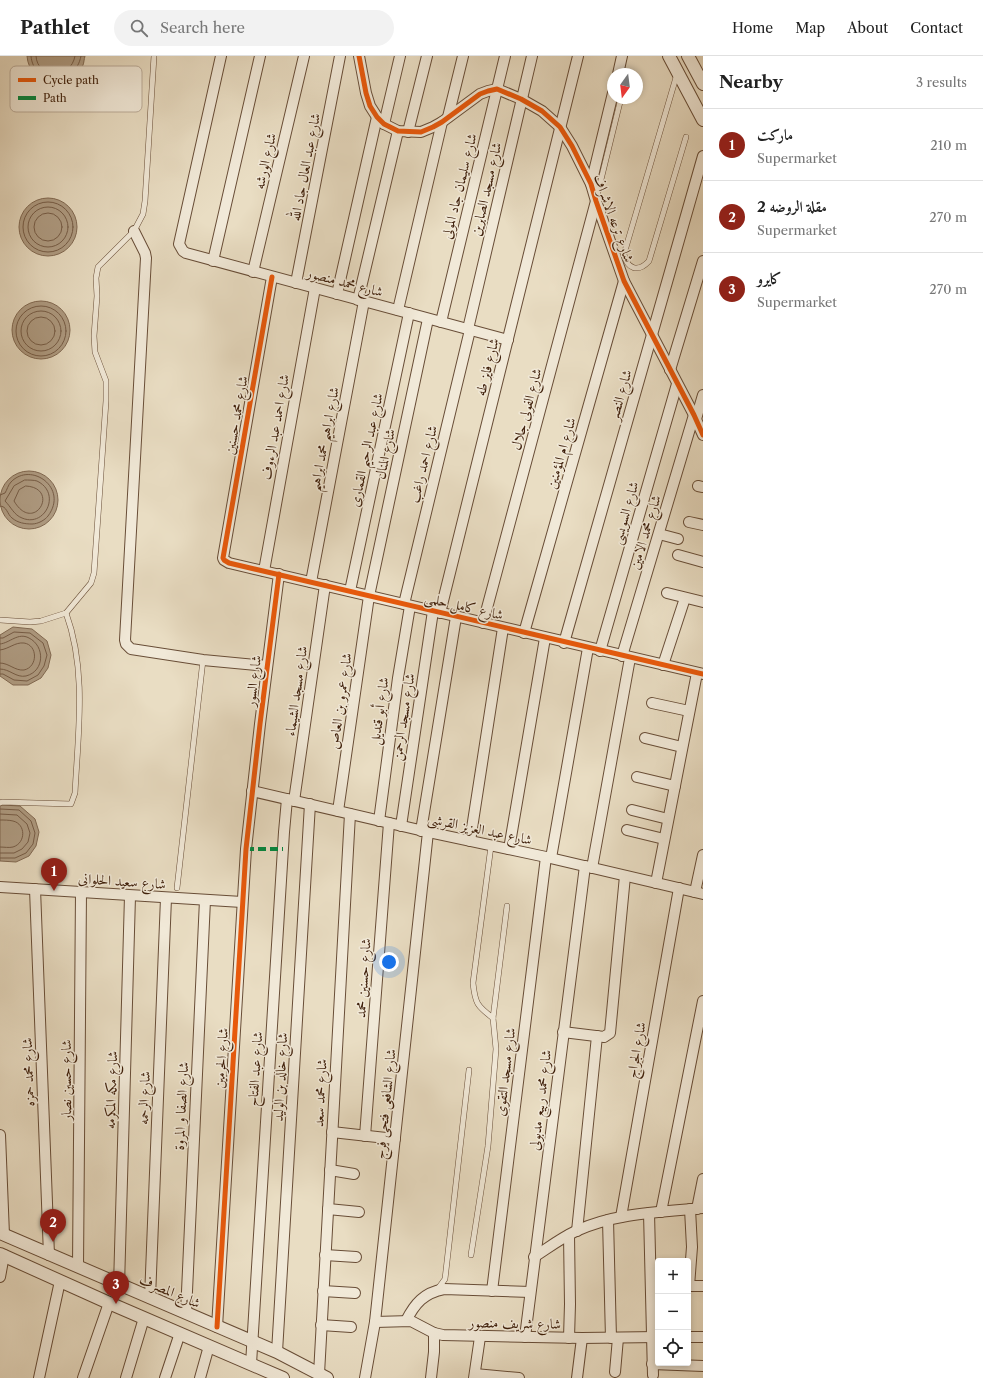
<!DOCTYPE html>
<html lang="en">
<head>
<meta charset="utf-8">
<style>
	:root { --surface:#fff; --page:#f2f2f2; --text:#222; --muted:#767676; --line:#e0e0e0; --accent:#8f2418 }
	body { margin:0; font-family:"Libre Caslon Text",Amiri,serif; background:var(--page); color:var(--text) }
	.controls { position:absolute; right:12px; bottom:12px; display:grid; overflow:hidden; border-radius:4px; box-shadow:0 2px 6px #0003 }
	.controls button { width:36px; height:36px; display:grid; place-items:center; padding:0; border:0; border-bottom:1px solid var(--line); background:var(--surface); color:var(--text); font:20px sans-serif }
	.compass { position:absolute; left:607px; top:12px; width:36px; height:36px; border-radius:50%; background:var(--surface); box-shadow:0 2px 6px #0003; rotate:194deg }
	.you { position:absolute; left:389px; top:906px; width:14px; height:14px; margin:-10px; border:3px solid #fff; border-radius:50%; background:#1a73e8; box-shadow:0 0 0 6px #1a73e833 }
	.badge { display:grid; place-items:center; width:26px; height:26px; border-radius:50%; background:var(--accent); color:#fff; font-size:13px; font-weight:700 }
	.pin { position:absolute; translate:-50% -33px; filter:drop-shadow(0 1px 2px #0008) }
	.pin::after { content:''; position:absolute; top:21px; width:14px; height:12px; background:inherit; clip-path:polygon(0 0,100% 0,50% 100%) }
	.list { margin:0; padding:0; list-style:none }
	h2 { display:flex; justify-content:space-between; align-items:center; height:52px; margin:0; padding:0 16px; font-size:17px }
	h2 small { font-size:13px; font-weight:400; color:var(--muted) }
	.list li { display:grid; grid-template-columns:26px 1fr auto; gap:12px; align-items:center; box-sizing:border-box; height:72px; padding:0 16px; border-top:1px solid var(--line) }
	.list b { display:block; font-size:15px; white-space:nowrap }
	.list p { margin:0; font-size:13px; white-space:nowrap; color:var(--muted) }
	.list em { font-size:13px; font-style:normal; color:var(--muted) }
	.icon { flex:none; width:22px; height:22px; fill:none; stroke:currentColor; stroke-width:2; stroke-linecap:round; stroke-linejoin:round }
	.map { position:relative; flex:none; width:703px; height:1322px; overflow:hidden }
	header { display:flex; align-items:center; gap:24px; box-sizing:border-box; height:56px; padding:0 20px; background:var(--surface); border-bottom:1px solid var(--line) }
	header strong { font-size:19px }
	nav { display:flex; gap:22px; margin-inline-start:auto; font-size:14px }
	.search { width:280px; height:36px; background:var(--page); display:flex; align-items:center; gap:10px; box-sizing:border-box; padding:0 14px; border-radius:22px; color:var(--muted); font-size:15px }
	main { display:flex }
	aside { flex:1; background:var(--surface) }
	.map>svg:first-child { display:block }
</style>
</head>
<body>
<header>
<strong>Pathlet</strong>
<div class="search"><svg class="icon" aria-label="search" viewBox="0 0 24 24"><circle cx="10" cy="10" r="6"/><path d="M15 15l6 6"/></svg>Search here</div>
<nav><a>Home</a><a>Map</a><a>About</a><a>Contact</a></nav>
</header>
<main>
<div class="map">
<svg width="703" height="1322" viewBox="0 0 703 1322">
	<rect width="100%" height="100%" fill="#e9ddc3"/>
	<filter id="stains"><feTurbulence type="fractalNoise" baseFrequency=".005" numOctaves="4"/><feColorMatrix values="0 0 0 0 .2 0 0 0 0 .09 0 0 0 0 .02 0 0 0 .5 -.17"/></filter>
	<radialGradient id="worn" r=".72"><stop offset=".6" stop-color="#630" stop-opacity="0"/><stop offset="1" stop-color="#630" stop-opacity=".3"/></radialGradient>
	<g fill="#af9c83" stroke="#816952">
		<path d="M27 0H85C84 3 84 7 83 9 72 37 29 30 27 0Z"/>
		<circle cx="48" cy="171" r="29"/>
		<circle cx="41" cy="274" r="29"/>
		<circle cx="29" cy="444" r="29"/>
		<path d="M13 571 32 573 47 585 51 599 48 612 41 622 28 629H13L0 620V579Z"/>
		<path d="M2 749 20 750 35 763 39 776 36 790 29 800 16 806 0 805V750Z"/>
	</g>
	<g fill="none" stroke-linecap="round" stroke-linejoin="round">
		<g stroke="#765c46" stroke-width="1">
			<path d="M31 0C33 29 75 32 81 0"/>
			<path d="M36 0C37 23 71 24 75 0"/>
			<circle cx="48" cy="171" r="25"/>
			<circle cx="48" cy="171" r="20"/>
			<circle cx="48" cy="171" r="14"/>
			<circle cx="41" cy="275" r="25"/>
			<circle cx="41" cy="275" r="20"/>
			<circle cx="41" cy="275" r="14"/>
			<path d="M25 424C28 424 34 424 37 425 62 437 45 472 22 462 14 459 11 451 5 445L14 430Z"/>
			<path d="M26 430C61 432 34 479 14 445L19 434Z"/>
			<path d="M0 439 5 437C7 434 8 429 11 426 31 405 69 432 48 460 45 464 38 468 32 468 25 468 18 467 12 462 7 458 7 450 0 450"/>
			<path d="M0 582H3L14 576 30 577 43 587 47 599 44 610 38 619 27 625 14 624 3 618H0"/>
			<path d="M0 588C10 587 18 576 29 582 45 590 45 615 26 620 16 622 10 613 0 613"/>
			<path d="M0 594C9 593 15 586 24 587 38 589 38 611 24 614 15 615 9 607 0 607"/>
			<path d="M0 753 19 754 31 765 35 777 33 788 26 797 15 802H0"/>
			<path d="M0 758 17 759 27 768 30 777 28 786 22 793 14 797H0"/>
			<path d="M0 764C4 764 9 764 13 765 26 768 26 787 13 791 9 792 4 791 0 791"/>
		</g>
		<g stroke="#684d37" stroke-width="6">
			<g id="service">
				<path d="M677 18 624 198C627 213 638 217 649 205L686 81"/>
				<path d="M597 140 621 42"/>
				<path d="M0 564 30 566 41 565 66 557 91 527 94 517 106 345V325L95 296 94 280 97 240 96 222 98 211 134 175 143 158 145 145 154 0"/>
				<path d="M0 747 2 746 71 748 75 737C78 677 87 614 66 557"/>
				<path d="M491 790 473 927C475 947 477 950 493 962"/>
				<path d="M177 832 203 604"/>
				<path d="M471 1199 488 1090 496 993 493 962 507 850"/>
				<path d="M437 1234 445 1223 469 1014"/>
			</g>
		</g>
		<g stroke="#684d37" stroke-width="12">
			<g id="minor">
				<path d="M221 0 179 188 183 195 186 197 508 284"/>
				<path d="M359 0 366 37 370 50 377 61 384 68 398 75 421 76 433 71 442 66 480 38 488 35 497 33 521 43 542 55 560 71 572 90 591 128 596 145 624 225 694 359 703 379"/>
				<path d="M618 18 622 0"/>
				<path d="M448 61 463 0"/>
				<path d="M384 68 400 0"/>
				<path d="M408 76 427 0"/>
				<path d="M591 128 613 37"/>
				<path d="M134 175 145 197 146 202 125 584 126 588 131 593 203 604 267 610"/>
				<path d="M213 205 260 0"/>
				<path d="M253 216 304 0"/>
				<path d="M272 221 223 502 224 504 229 507 703 618"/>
				<path d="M296 227 340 0"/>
				<path d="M337 238 377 61"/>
				<path d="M358 244 398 75"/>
				<path d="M398 254 442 66"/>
				<path d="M441 266 505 0"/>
				<path d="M468 273 532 0"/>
				<path d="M670 314 703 205"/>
				<path d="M696 363 703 339"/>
				<path d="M698 430 703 431"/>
				<path d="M689 466 703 469"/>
				<path d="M659 478 678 483"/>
				<path d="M678 499 703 506"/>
				<path d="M264 515 315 232"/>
				<path d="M311 526 364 245"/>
				<path d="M350 535 409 257"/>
				<path d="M667 537 703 546"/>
				<path d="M404 548 470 274"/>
				<path d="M440 557 578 0"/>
				<path d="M483 567 596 145"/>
				<path d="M524 577 624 225"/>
				<path d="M564 587 703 100"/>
				<path d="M600 595 677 328"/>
				<path d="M622 600 694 359"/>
				<path d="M663 609 685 542"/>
				<path d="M652 647 689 655"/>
				<path d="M645 682 682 691"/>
				<path d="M637 721 675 730"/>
				<path d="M252 735 428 776 546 801 703 838"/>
				<path d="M294 745 325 529"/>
				<path d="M632 754 668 763"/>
				<path d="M338 755 369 540 428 263"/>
				<path d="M379 765 398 622 410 550"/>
				<path d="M401 770 433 555"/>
				<path d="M627 774 664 783"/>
				<path d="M421 775 456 561"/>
				<path d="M470 785 503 572"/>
				<path d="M509 793 545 582"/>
				<path d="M551 802 588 592"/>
				<path d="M592 812 630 602"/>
				<path d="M656 827 697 617"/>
				<path d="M0 831 242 846"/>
				<path d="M35 833 49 1199"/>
				<path d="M695 836 703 799"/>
				<path d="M563 976 604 981 610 977 625 820"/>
				<path d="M332 1076 395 1083"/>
				<path d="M0 1079 4 1179"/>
				<path d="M365 1080 389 767"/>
				<path d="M330 1114 354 1118"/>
				<path d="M328 1153 359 1156"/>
				<path d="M697 1153 703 1123"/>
				<path d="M661 1156 703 945"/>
				<path d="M649 1157 653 1319"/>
				<path d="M621 1161 679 832"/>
				<path d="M608 1164 611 1282"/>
				<path d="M577 1175 597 980"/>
				<path d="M569 1179 570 1248 569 1282"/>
				<path d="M325 1199 356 1201"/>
				<path d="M534 1201C548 1192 561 1182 576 1175 615 1157 660 1156 703 1152"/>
				<path d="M78 1211 81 836"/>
				<path d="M0 1221 4 1199"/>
				<path d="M119 1230 130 840"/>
				<path d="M688 1230H703"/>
				<path d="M689 1230 692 1191 690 1153"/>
				<path d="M323 1235 355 1237"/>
				<path d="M492 1235 546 801"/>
				<path d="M150 1242 166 842"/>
				<path d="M186 1257 205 844"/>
				<path d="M406 1265C415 1247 424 1237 444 1233L530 1236"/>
				<path d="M375 1266 411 1265 434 1277 443 1279 582 1282 658 1281"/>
				<path d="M321 1269 351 1271"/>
				<path d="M217 1271 246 793 260 668 279 518"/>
				<path d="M525 1281 585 810"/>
				<path d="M688 1281H703"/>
				<path d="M277 1296 310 748"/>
				<path d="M251 1308 284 776 287 743"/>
				<path d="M652 1308 703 1310"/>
				<path d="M615 1316 618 1282"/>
				<path d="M319 1318 350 758"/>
				<path d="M475 1318 519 1322"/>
				<path d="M39 1322 60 1225"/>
				<path d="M83 1322 109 1247"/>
				<path d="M126 1322 144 1262"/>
				<path d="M165 1322 180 1277"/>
				<path d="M200 1322 209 1290"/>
				<path d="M365 1322 375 1266 428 776"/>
				<path d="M431 1322 434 1296V1277"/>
				<path d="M474 1322 480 1281"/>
				<path d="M577 1322 582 1282"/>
			</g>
		</g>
		<g stroke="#684d37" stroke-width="14">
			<g id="tertiary">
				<path d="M669 0 703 64"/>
				<path d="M688 0 703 28"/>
				<path d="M0 1177 277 1296 327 1322"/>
				<path d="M0 1198 109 1247 283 1322"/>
			</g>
		</g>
		<use href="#service" stroke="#f1e9d8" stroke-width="5"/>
		<use href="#minor" stroke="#f1e9d8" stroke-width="10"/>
		<use href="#tertiary" stroke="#f1e9d8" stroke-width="12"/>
		<path stroke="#00873e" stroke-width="4" stroke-dasharray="8 4" stroke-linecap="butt" d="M246 793H283"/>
		<g stroke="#f1e9d8" stroke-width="8">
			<g id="cycleway">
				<path d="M359 0 366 37 370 50 377 61 384 68 398 75 421 76 433 71 442 66 480 38 488 35 497 33 521 43 542 55 560 71 572 90 591 128 596 145 624 225 694 359 703 379"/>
				<path d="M272 221 223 502 224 504 229 507 703 618"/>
				<path d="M217 1271 246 793 260 668 279 518"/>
			</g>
		</g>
		<use href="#cycleway" stroke="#e8590c" stroke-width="5"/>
	</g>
	<g text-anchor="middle" stroke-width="3" stroke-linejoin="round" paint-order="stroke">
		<g font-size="14" fill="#3d1d08" stroke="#f1e9d8">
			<text transform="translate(265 105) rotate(-77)" y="5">شارع الورشه</text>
			<text transform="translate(305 111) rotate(-79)" y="5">شارع عبد العال جاد الله</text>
			<text transform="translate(459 130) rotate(-76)" y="5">شارع سليمان جاد المولى</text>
			<text transform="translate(486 133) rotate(-77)" y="5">شارع مسجد الصابرين</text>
			<text transform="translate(614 162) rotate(70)" y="5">شارع ترعه الاشراف</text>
			<text transform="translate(345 226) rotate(15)" y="5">شارع محمد منصور</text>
			<text transform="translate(487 311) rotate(-76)" y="5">شارع فايز طه</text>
			<text transform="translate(620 339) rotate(-74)" y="5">شارع النصر</text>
			<text transform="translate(526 353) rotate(-75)" y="5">شارع الفولى جلال</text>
			<text transform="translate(236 359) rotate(-80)" y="5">شارع محمد حسنين</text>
			<text transform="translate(275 371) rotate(-80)" y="5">شارع احمد عبد الرءوف</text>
			<text transform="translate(324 383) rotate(-79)" y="5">شارع ابراهيم محمد ابراهيم</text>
			<text transform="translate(366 394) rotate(-78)" y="5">شارع عبد الرحيم القمارى</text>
			<text transform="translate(561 397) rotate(-74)" y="5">شارع ام المؤمنين</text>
			<text transform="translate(385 398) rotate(-78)" y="5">شارع المنال</text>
			<text transform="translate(423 408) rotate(-76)" y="5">شارع احمد راغب</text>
			<text transform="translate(625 457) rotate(-74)" y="5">شارع السويسى</text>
			<text transform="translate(645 476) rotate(-73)" y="5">شارع محمد الامين</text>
			<text transform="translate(464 550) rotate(13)" y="5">شارع كامل حلمى</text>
			<text transform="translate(253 625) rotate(-83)" y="5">شارع السور</text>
			<text transform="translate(296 635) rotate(-82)" y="5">شارع مسجد الشيماء</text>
			<text transform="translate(340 645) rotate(-82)" y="5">شارع عمرو بن العاص</text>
			<text transform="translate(379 655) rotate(-82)" y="5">شارع أبو قنديل</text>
			<text transform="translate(403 661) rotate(-81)" y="5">شارع مسجد الرحمن</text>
			<text transform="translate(480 773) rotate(12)" y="5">شارع عبد العزيز القرشى</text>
			<text transform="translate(122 825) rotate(4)" y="5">شارع سعيد الحلوانى</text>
			<text transform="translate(363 922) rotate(-86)" y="5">شارع حسنين محمد</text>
			<text transform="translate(636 994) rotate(-80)" y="5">شارع الجراج</text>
			<text transform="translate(221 1002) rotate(-86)" y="5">شارع الحرمين</text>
			<text transform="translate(255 1013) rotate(-86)" y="5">شارع عبد الفتاح</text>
			<text transform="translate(28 1016) rotate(-92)" y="5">شارع محمد حمزه</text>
			<text transform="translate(505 1016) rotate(-83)" y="5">شارع مسجد التقوى</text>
			<text transform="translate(280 1021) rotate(-87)" y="5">شارع خالد بن الوليد</text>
			<text transform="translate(66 1024) rotate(-90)" y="5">شارع حسين نصار</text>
			<text transform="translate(111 1034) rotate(-88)" y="5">شارع مكه المكرمه</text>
			<text transform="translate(320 1037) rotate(-87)" y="5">شارع محمد سعد</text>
			<text transform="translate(144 1042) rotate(-88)" y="5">شارع الرحمه</text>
			<text transform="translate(540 1044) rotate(-83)" y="5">شارع محمد ربيع مدبولى</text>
			<text transform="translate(385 1048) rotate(-84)" y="5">شارع الشافعى فتحى فرج</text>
			<text transform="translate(181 1050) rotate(-87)" y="5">شارع الصفا و المروة</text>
			<text transform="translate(170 1235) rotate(23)" y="5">شارع المصرف</text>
			<text transform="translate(515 1267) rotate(1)" y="5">شارع شريف منصور</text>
		</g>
	</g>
	<rect x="10" y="10" width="132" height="46" rx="6" fill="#f1e9d8" stroke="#bbac9a" stroke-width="1"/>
	<rect x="18" y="22" width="18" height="4" fill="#e8590c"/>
	<rect x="18" y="40" width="18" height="4" fill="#00873e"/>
	<g font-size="11" fill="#3d1d08">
		<text x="43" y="28">Cycle path</text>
		<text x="43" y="46">Path</text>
	</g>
	<rect width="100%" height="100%" filter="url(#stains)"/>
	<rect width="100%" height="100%" fill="url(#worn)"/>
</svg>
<div class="controls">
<button>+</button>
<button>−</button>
<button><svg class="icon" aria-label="locate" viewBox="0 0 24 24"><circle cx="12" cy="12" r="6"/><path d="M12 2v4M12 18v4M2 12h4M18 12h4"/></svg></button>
</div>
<svg class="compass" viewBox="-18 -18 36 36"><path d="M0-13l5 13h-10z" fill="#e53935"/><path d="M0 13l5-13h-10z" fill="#767676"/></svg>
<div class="you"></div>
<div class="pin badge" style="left:54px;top:835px">1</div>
<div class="pin badge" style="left:53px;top:1186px">2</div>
<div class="pin badge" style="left:116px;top:1248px">3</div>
</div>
<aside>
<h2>Nearby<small>3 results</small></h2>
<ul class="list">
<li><span class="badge">1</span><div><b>ماركت</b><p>Supermarket</p></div><em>210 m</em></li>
<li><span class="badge">2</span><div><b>مقلة الروضه 2</b><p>Supermarket</p></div><em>270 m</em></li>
<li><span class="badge">3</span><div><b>كايرو</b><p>Supermarket</p></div><em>270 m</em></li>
</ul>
</aside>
</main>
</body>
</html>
